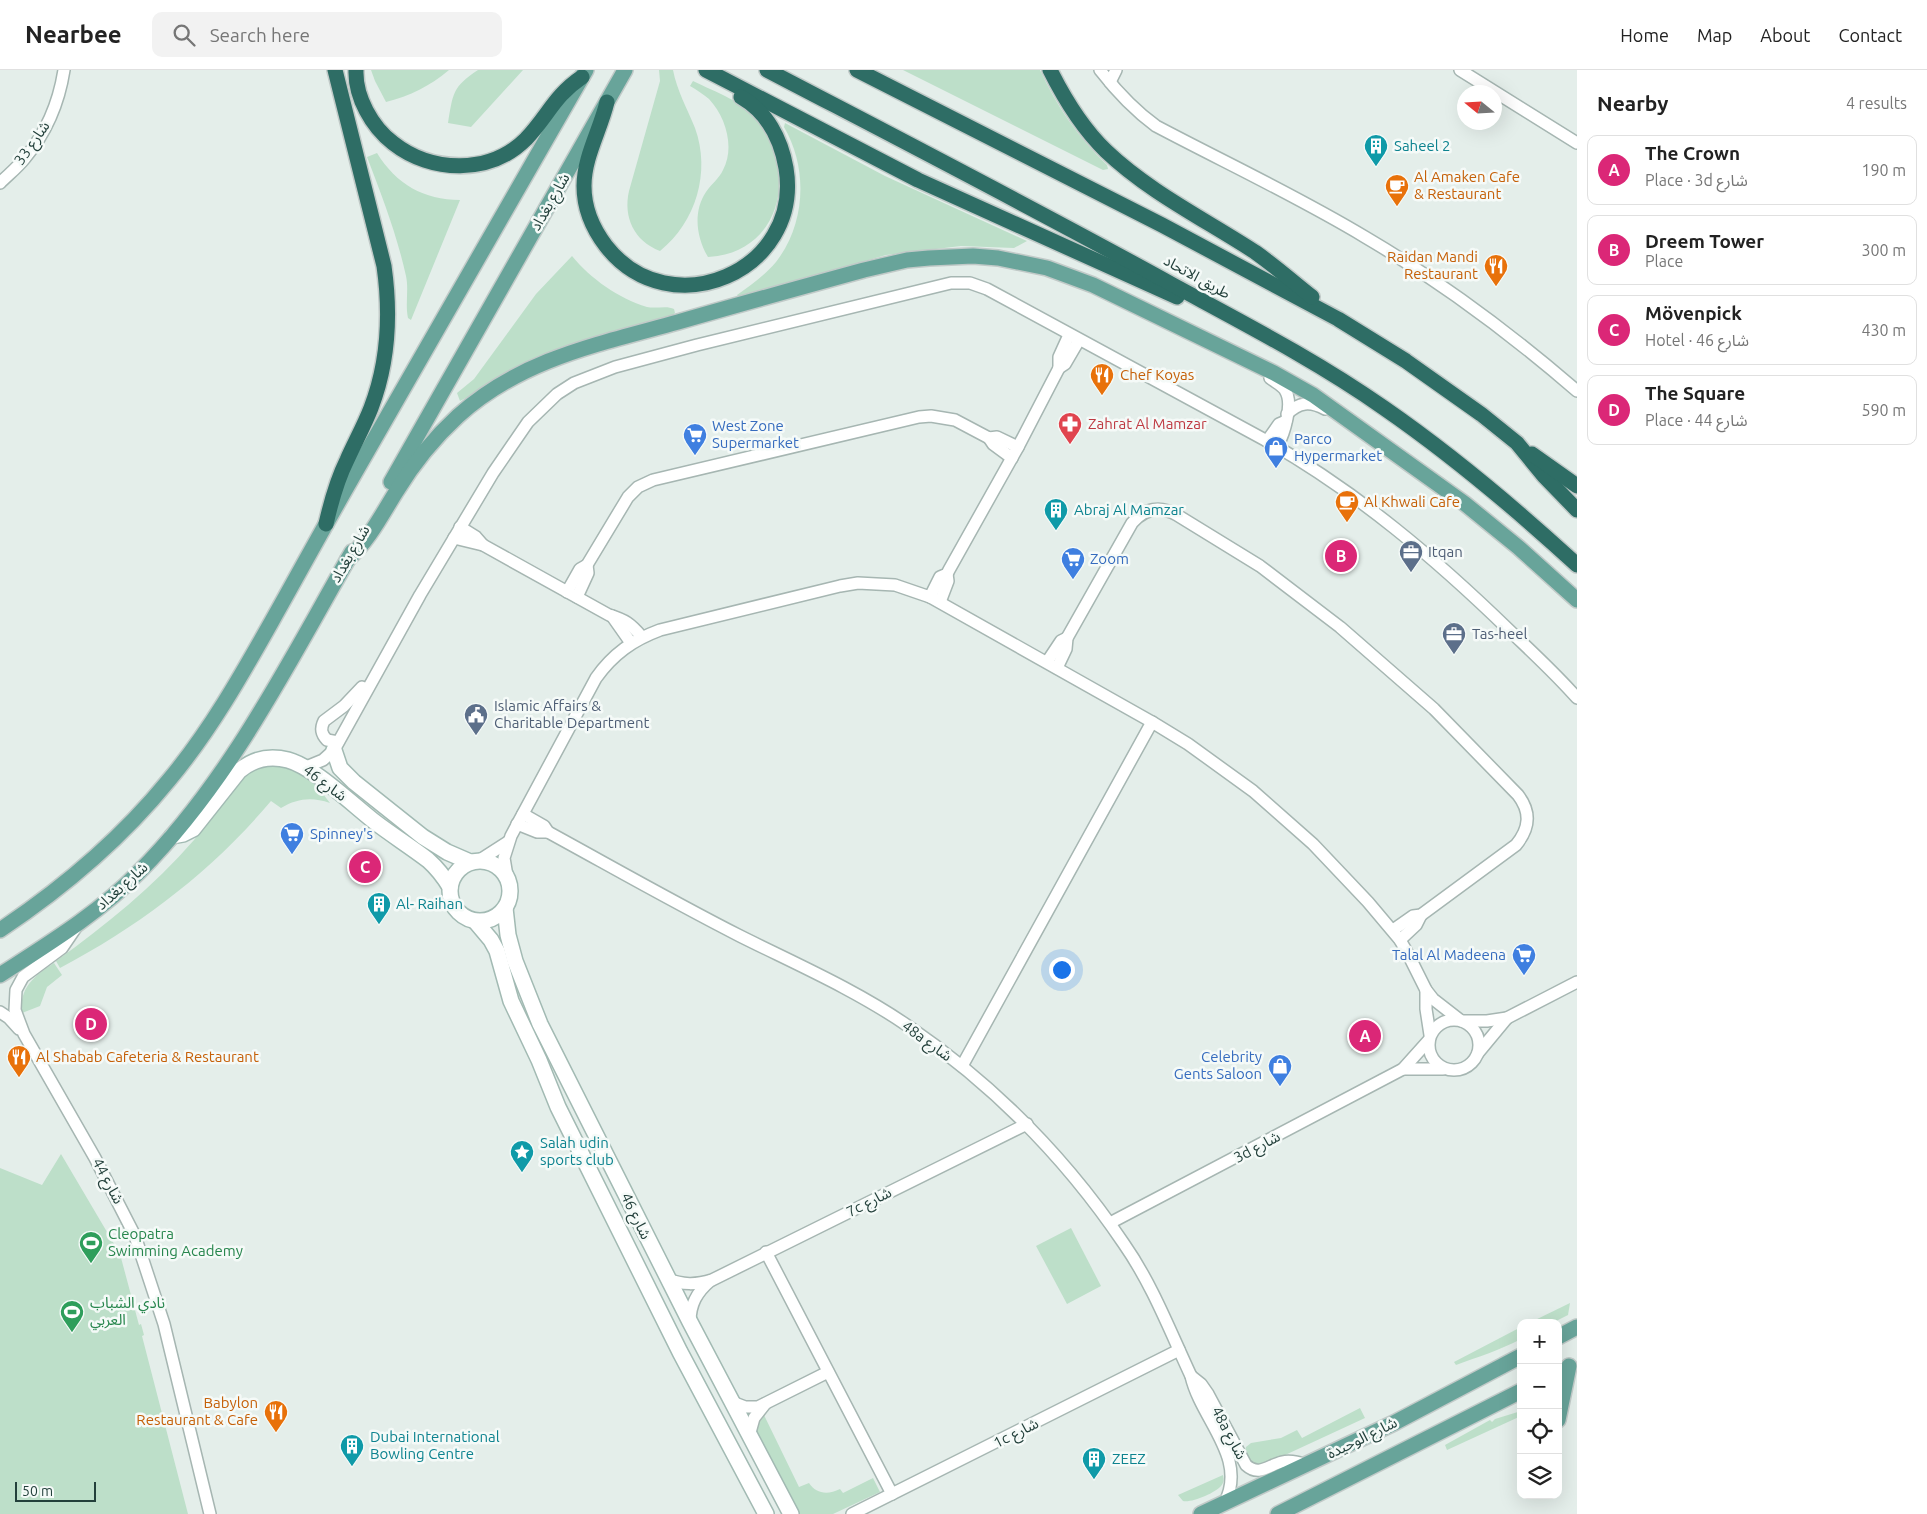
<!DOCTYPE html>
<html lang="en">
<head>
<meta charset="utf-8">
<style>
	:root { --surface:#fff; --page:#f2f2f2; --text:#222; --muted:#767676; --line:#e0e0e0; --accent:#db2777 }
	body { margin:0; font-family:Ubuntu,"Noto Sans Arabic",sans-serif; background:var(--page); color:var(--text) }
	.controls { position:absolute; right:15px; bottom:15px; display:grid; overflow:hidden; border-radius:10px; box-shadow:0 5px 20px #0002 }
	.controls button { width:45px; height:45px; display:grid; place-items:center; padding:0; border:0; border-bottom:1px solid var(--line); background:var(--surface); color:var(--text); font:25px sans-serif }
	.compass { position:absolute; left:1457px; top:15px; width:45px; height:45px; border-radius:50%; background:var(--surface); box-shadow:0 5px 20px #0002; rotate:288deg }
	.scale { position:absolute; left:15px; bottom:12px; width:81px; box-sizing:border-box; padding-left:5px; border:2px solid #23403b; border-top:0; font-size:14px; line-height:18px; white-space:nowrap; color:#23403b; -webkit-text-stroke:4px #f5faf8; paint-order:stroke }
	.you { position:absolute; left:1061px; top:899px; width:18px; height:18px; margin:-12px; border:4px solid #fff; border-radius:50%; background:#1a73e8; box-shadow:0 0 0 8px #1a73e833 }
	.badge { display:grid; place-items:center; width:32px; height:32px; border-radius:50%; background:var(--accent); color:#fff; font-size:16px; font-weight:700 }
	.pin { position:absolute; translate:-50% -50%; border:2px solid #fff; box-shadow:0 1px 5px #0006 }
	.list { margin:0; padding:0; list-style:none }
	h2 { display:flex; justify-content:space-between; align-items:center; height:65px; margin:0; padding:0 20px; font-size:21px }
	h2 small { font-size:16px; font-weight:400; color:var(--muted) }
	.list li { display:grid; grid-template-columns:32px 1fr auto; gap:15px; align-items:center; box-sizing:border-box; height:70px; margin:0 10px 10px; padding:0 10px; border:1px solid var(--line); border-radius:10px }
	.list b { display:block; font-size:19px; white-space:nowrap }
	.list p { margin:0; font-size:16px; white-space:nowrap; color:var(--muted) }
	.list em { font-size:16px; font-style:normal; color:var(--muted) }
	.icon { flex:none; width:28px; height:28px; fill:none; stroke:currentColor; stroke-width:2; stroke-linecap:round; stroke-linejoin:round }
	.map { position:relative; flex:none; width:1577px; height:1444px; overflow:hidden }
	header { display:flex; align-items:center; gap:30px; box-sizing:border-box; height:70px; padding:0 25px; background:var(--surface); border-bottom:1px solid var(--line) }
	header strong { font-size:24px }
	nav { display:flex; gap:28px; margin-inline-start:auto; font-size:18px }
	.search { width:350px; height:45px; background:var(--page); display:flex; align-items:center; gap:12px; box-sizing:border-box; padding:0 18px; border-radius:10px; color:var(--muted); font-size:19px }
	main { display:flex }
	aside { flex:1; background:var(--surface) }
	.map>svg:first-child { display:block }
</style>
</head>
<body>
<header>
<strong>Nearbee</strong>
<div class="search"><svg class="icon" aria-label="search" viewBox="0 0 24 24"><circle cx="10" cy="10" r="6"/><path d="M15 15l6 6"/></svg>Search here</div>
<nav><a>Home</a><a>Map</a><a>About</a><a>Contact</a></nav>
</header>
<main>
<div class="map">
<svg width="1577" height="1444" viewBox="0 0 1577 1444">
	<rect width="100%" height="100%" fill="#e4eeea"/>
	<g fill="#bddfc9">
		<path d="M371 0H449C430 16 410 26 386 32L375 11Z"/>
		<path d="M478 0H523L471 57 448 53C453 24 452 17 478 0Z"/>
		<path d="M659 0H673C677 21 687 38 695 58 711 102 696 152 660 181 634 171 623 147 629 121L660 11Z"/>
		<path d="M903 0H1040C1057 37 1078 67 1107 95L1108 99 1103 100Z"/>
		<path d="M693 11C715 22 745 32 760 52 798 104 780 183 708 187 696 167 693 141 706 122 711 114 719 109 723 100 735 78 726 47 709 29 703 24 697 20 690 16Z"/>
		<path d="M785 53 885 106 1027 171 1014 178 961 176 886 185 739 228 737 225C751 215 765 205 776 192 806 153 808 98 784 57Z"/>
		<path d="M377 83C396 114 424 130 460 130L411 250 408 248C405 234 409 220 406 206 397 165 382 126 367 87Z"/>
		<path d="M572 186C591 209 618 228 647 237 656 239 667 235 674 239L675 243 671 246C622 259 572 270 526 292 503 303 483 320 460 331L457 323 474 309 536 224Z"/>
		<path d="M274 695C299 698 315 712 330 733 312 727 298 728 281 738L271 731C212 801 141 855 60 898L56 891C106 855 153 817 194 770 213 748 229 722 249 701L261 696Z"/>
		<path d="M54 893 62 905 47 917 40 936 22 943C19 918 34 906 54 893Z"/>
		<path d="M61 1084 120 1184 139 1255 141 1254 144 1265 142 1266 188 1444H0V1098L42 1115Z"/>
		<path d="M1071 1158 1101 1216 1067 1234 1036 1176Z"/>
		<path d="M1570 1233 1568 1245 1552 1253H1529Z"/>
		<path d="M1521 1257V1269C1500 1280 1478 1287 1456 1295L1454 1292Z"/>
		<path d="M1360 1338 1365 1348 1259 1397H1253L1244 1384 1246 1377 1251 1373 1281 1368 1297 1360 1302 1368Z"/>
		<path d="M1521 1341V1346L1447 1380 1445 1375 1490 1350 1492 1352 1495 1349Z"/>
		<path d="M763 1343 799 1417 809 1413C816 1424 828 1425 840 1419L843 1423 873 1408 880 1422 833 1444H798L754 1358Z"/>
		<path d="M1223 1405C1224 1409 1224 1413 1221 1416 1215 1423 1192 1433 1183 1431L1178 1425Z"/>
	</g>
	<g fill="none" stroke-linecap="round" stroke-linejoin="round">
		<g stroke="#a6b6b2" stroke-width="14">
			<g id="street">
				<path d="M1100 0C1117 22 1134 40 1156 56 1226 93 1297 126 1365 167 1440 211 1511 264 1577 321"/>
				<path d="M1460 0 1577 73"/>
				<path d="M1110 12 1116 0"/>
				<path d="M0 113C8 105 18 97 25 88 46 63 59 32 64 0"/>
				<path d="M1059 298V287L1069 265"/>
				<path d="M1270 308C1275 312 1282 315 1285 320 1294 333 1284 364 1277 377"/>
				<path d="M1287 344C1299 332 1310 331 1325 339"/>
				<path d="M989 368 993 374 1012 388"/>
				<path d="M1267 371 1279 354 1286 351"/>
				<path d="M460 457 476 467 483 475"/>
				<path d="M454 468 483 475 609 545C625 550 630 553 642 567"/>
				<path d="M567 522 580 499 587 495 628 427 638 417 653 410 919 347 931 346 955 350 989 368 997 367 1018 377"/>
				<path d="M577 527 588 503 587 495"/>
				<path d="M930 527 940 507 947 504 949 500 1018 377 1059 298 1065 294 1079 270"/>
				<path d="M940 532 948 511 947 504"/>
				<path d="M612 546 631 573"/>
				<path d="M1047 592 1061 571 1067 568"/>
				<path d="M1057 598 1066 579 1067 568 1132 453C1145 438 1160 435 1177 445L1260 496 1340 557 1434 639 1518 725C1531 742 1530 758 1516 775L1421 845 1413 846 1393 860"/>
				<path d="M338 672 327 670C321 664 320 659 324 651L344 636 362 617"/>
				<path d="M306 697 323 690 334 680 420 525 493 403 528 352 557 324 574 313 615 297 697 275 951 213H970L987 219 1267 371C1357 422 1436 489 1510 561 1533 583 1556 604 1577 628"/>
				<path d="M523 744 544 756 548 762C612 797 675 833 740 866 796 894 856 920 908 956 994 1015 1066 1088 1124 1174 1152 1214 1170 1261 1191 1306 1201 1350 1249 1388 1224 1434"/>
				<path d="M517 754 537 762H548"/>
				<path d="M480 790 508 772"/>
				<path d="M507 806 504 788 511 766 596 608C613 584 633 570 660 560L840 516 858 513 895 515 930 527 1152 652 1188 674 1253 721 1313 774 1368 832 1400 870 1408 884 1426 920 1433 929 1460 950"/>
				<path d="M77 856 62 878 23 907 16 920 15 940 24 964 95 1088 135 1166 164 1254 210 1444"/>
				<path d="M1400 870 1416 855 1421 845"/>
				<path d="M1426 920V939L1430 965"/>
				<path d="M0 942 9 948 19 959"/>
				<circle cx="1454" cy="975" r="25"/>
				<path d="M1462 951H1487L1507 948 1577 912"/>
				<path d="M1478 983 1507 948"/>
				<path d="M962 996 1152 652"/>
				<path d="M1403 999H1443"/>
				<path d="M1110 1153 1403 999 1429 970"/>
				<path d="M766 1182 892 1424"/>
				<path d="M667 1209C683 1215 696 1215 712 1210L1027 1054"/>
				<path d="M690 1252C690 1234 697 1222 710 1211"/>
				<path d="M1191 1306 1201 1314 1208 1324 1246 1395C1259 1407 1269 1395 1282 1392 1291 1390 1298 1392 1306 1395"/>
				<path d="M732 1332 745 1337H758L828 1302"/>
				<path d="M749 1366 754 1348 765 1334"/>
				<path d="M852 1444 1179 1280"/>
			</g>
		</g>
		<g stroke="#a2bab3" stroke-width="18">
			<g id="secondary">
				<path d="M334 680 340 698 354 712 423 767 447 782 470 792"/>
				<path d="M172 766 183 764 193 759 239 701C253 689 269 685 288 690 314 697 353 735 375 752 392 765 411 777 428 790 437 798 444 807 450 817"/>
				<circle cx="480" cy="821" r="30"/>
				<path d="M505 838 508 865 515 891 540 954 690 1252 791 1444"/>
				<path d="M475 851 491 870 497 881 511 931 539 990 558 1037 680 1282 766 1444"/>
			</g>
		</g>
		<g stroke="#c1cac8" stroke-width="18">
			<g id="primary">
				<path d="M391 412 625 0"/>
				<path d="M348 489C369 470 381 446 396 422 413 394 434 368 458 346 521 289 599 274 678 252 740 234 802 217 864 200L907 190 929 188 973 186 998 188 1047 198 1093 215 1274 303 1313 325 1464 433 1518 477 1577 530"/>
				<path d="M0 860C63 818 121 769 169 710 210 661 241 606 272 551 299 503 325 455 352 408 430 272 508 136 586 0"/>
				<path d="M0 905C48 874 99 843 139 802 230 711 289 592 352 482"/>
				<path d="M1558 1267 1577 1257"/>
				<path d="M1558 1350 1569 1296"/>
				<path d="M1201 1444 1394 1353 1521 1286"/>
				<path d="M1278 1444 1521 1321"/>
			</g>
		</g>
		<g stroke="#c1cac8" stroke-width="18">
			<g id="highway">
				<path d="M356 0C355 27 372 57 393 73 431 103 490 105 526 69 548 46 554 26 582 7"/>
				<path d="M706 0 918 110 1177 227"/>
				<path d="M767 0C903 71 1039 141 1173 215 1245 254 1317 291 1384 338 1452 385 1516 439 1577 495"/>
				<path d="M857 0 1162 155 1338 249 1406 291 1481 344 1517 373 1544 406 1577 440"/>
				<path d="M1050 0C1065 30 1082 58 1106 81 1149 122 1206 150 1255 182 1275 196 1293 212 1312 227"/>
				<path d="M607 32C600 61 584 87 584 116 584 138 593 159 606 176 670 258 803 201 786 98 781 69 767 42 741 27"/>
				<path d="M1532 384 1577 416"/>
				<path d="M326 454C331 432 337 410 347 390 355 372 364 356 371 338 389 291 391 245 384 196L335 0"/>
			</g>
		</g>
		<use href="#street" stroke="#fff" stroke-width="11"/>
		<use href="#secondary" stroke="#fff" stroke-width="15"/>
		<use href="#primary" stroke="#68a49a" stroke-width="15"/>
		<use href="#highway" stroke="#2e6d65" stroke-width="15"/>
	</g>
	<defs>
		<g id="building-pin" transform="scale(1.25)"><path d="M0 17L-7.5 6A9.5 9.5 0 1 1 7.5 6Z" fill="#0f9aa8" stroke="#f5faf8"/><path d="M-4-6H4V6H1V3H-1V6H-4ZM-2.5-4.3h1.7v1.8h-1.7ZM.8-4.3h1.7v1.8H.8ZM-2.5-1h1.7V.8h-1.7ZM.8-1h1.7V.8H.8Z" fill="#fff"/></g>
		<g id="cafe-pin" transform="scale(1.25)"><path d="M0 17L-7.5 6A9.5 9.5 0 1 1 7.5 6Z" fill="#e8710a" stroke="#f5faf8"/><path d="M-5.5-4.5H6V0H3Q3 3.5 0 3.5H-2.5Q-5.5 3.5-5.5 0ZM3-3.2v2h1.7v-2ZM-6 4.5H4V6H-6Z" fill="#fff"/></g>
		<g id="restaurant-pin" transform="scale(1.25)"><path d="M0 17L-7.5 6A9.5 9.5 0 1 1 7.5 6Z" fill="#e8710a" stroke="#f5faf8"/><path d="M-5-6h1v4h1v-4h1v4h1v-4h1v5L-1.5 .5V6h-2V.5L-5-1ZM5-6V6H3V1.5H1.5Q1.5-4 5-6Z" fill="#fff"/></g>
		<g id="pharmacy-pin" transform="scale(1.25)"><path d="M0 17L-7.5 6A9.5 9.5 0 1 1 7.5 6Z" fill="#e0444e" stroke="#f5faf8"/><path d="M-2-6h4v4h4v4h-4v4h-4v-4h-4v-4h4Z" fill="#fff"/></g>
		<g id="supermarket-pin" transform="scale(1.25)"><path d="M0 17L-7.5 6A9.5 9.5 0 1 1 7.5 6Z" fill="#3f7fe0" stroke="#f5faf8"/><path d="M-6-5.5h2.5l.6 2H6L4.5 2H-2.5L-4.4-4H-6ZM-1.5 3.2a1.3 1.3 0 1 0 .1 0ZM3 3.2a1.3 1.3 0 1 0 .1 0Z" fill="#fff"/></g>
		<g id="shop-pin" transform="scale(1.25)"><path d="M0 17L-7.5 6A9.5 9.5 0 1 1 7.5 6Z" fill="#3f7fe0" stroke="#f5faf8"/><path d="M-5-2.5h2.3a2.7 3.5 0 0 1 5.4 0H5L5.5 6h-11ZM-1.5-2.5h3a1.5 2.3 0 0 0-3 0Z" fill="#fff"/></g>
		<g id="office-pin" transform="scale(1.25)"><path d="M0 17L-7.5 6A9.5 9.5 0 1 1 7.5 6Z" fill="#5c6f8a" stroke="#f5faf8"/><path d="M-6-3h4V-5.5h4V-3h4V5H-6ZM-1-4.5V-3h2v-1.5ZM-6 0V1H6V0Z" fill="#fff"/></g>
		<g id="civic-pin" transform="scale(1.25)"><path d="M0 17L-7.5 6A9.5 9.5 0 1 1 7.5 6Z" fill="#5c6f8a" stroke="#f5faf8"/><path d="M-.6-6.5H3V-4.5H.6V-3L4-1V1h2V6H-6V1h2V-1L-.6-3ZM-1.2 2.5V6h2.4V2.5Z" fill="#fff"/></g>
		<g id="sight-pin" transform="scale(1.25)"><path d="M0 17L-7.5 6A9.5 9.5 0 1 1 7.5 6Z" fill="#0f9aa8" stroke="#f5faf8"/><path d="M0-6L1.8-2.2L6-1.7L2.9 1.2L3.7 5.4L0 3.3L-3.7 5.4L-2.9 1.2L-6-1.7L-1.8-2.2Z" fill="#fff"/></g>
		<g id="stadium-pin" transform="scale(1.25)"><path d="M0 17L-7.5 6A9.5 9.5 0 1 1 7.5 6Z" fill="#2e9e5b" stroke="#f5faf8"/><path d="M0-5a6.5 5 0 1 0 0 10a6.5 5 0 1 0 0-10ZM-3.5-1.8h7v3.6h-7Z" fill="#fff"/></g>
	</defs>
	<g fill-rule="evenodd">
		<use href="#building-pin" x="1376" y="76"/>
		<use href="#cafe-pin" x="1397" y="116"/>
		<use href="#restaurant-pin" x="1496" y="196"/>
		<use href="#restaurant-pin" x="1102" y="305"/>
		<use href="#pharmacy-pin" x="1070" y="354"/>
		<use href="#supermarket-pin" x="695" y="365"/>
		<use href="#shop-pin" x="1276" y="378"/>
		<use href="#cafe-pin" x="1347" y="432"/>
		<use href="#building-pin" x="1056" y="440"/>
		<use href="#office-pin" x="1411" y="482"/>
		<use href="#supermarket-pin" x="1073" y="489"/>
		<use href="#office-pin" x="1454" y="564"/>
		<use href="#civic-pin" x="476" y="645"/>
		<use href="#supermarket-pin" x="292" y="764"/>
		<use href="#building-pin" x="379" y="834"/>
		<use href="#supermarket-pin" x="1524" y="885"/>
		<use href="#restaurant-pin" x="19" y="987"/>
		<use href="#shop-pin" x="1280" y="996"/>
		<use href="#sight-pin" x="522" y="1082"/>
		<use href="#stadium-pin" x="91" y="1173"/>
		<use href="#stadium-pin" x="72" y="1242"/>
		<use href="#restaurant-pin" x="276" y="1342"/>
		<use href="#building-pin" x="352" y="1376"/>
		<use href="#building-pin" x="1094" y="1389"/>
	</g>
	<g text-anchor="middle" stroke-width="5" stroke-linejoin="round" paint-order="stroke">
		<g font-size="15" fill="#23403b" stroke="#f5faf8">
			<text transform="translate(32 73) rotate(-55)" y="5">شارع 33</text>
			<text transform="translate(550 132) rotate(-60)" y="5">شارع بغداد</text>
			<text transform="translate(1197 207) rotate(29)" y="5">طريق الاتحاد</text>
			<text transform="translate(350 484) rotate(-60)" y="5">شارع بغداد</text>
			<text transform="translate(325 713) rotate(37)" y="5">شارع 46</text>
			<text transform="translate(122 816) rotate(-42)" y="5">شارع بغداد</text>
			<text transform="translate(927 971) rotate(36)" y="5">48a شارع</text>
			<text transform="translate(1257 1077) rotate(-28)" y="5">3d شارع</text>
			<text transform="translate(108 1111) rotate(62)" y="5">شارع 44</text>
			<text transform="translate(869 1132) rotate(-27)" y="5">7c شارع</text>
			<text transform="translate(636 1146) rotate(64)" y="5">شارع 46</text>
			<text transform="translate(1016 1363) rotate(-27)" y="5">1c شارع</text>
			<text transform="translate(1229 1363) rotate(62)" y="5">48a شارع</text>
			<text transform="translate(1362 1368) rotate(-26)" y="5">شارع الوحيدة</text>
		</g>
		<g font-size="15" fill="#0d838f" stroke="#f5faf8" text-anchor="start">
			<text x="1394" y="81">Saheel 2</text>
			<text x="1074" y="445">Abraj Al Mamzar</text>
			<text x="396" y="839">Al- Raihan</text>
			<text x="540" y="1078">Salah udin<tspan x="540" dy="17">sports club</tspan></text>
			<text x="370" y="1372">Dubai International<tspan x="370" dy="17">Bowling Centre</tspan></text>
			<text x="1112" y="1394">ZEEZ</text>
		</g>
		<g font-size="15" fill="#c56008" stroke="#f5faf8" text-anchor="start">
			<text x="1414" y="112">Al Amaken Cafe<tspan x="1414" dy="17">&amp; Restaurant</tspan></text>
			<text x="1478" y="192" text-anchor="end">Raidan Mandi<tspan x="1478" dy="17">Restaurant</tspan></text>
			<text x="1120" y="310">Chef Koyas</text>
			<text x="1364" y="437">Al Khwali Cafe</text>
			<text x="36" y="992">Al Shabab Cafeteria &amp; Restaurant</text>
			<text x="258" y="1338" text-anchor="end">Babylon<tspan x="258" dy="17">Restaurant &amp; Cafe</tspan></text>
		</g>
		<g font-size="15" fill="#be3a42" stroke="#f5faf8" text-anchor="start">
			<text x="1088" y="359">Zahrat Al Mamzar</text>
		</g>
		<g font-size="15" fill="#366cbe" stroke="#f5faf8" text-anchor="start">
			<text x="712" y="361">West Zone<tspan x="712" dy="17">Supermarket</tspan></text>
			<text x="1294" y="374">Parco<tspan x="1294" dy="17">Hypermarket</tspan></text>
			<text x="1090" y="494">Zoom</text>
			<text x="310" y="769">Spinney's</text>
			<text x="1506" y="890" text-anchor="end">Talal Al Madeena</text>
			<text x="1262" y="992" text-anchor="end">Celebrity<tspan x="1262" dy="17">Gents Saloon</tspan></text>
		</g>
		<g font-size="15" fill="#4e5e75" stroke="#f5faf8" text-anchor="start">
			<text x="1428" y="487">Itqan</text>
			<text x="1472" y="569">Tas-heel</text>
			<text x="494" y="641">Islamic Affairs &amp;<tspan x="494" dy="17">Charitable Department</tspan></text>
		</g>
		<g font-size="15" fill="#27864d" stroke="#f5faf8" text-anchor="start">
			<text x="108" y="1169">Cleopatra<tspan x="108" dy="17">Swimming Academy</tspan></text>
			<text x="90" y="1238">نادي الشباب<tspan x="90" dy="17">العربي</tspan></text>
		</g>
	</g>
</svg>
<div class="controls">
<button>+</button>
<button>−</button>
<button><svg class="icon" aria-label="locate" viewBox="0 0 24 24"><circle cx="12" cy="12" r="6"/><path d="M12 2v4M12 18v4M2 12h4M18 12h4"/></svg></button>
<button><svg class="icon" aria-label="layers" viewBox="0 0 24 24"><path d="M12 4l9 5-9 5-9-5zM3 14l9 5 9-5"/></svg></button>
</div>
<svg class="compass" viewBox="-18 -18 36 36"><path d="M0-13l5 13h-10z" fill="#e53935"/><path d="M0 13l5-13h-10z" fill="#767676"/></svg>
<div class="scale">50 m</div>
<div class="you"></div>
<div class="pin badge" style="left:1365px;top:966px">A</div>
<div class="pin badge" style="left:1341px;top:486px">B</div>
<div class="pin badge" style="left:365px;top:797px">C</div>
<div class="pin badge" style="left:91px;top:954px">D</div>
</div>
<aside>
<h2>Nearby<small>4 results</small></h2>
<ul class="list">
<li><span class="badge">A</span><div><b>The Crown</b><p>Place · 3d شارع</p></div><em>190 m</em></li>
<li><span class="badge">B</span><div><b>Dreem Tower</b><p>Place</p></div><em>300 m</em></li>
<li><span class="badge">C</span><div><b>Mövenpick</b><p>Hotel · شارع 46</p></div><em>430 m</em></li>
<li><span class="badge">D</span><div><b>The Square</b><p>Place · شارع 44</p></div><em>590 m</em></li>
</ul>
</aside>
</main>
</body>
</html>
